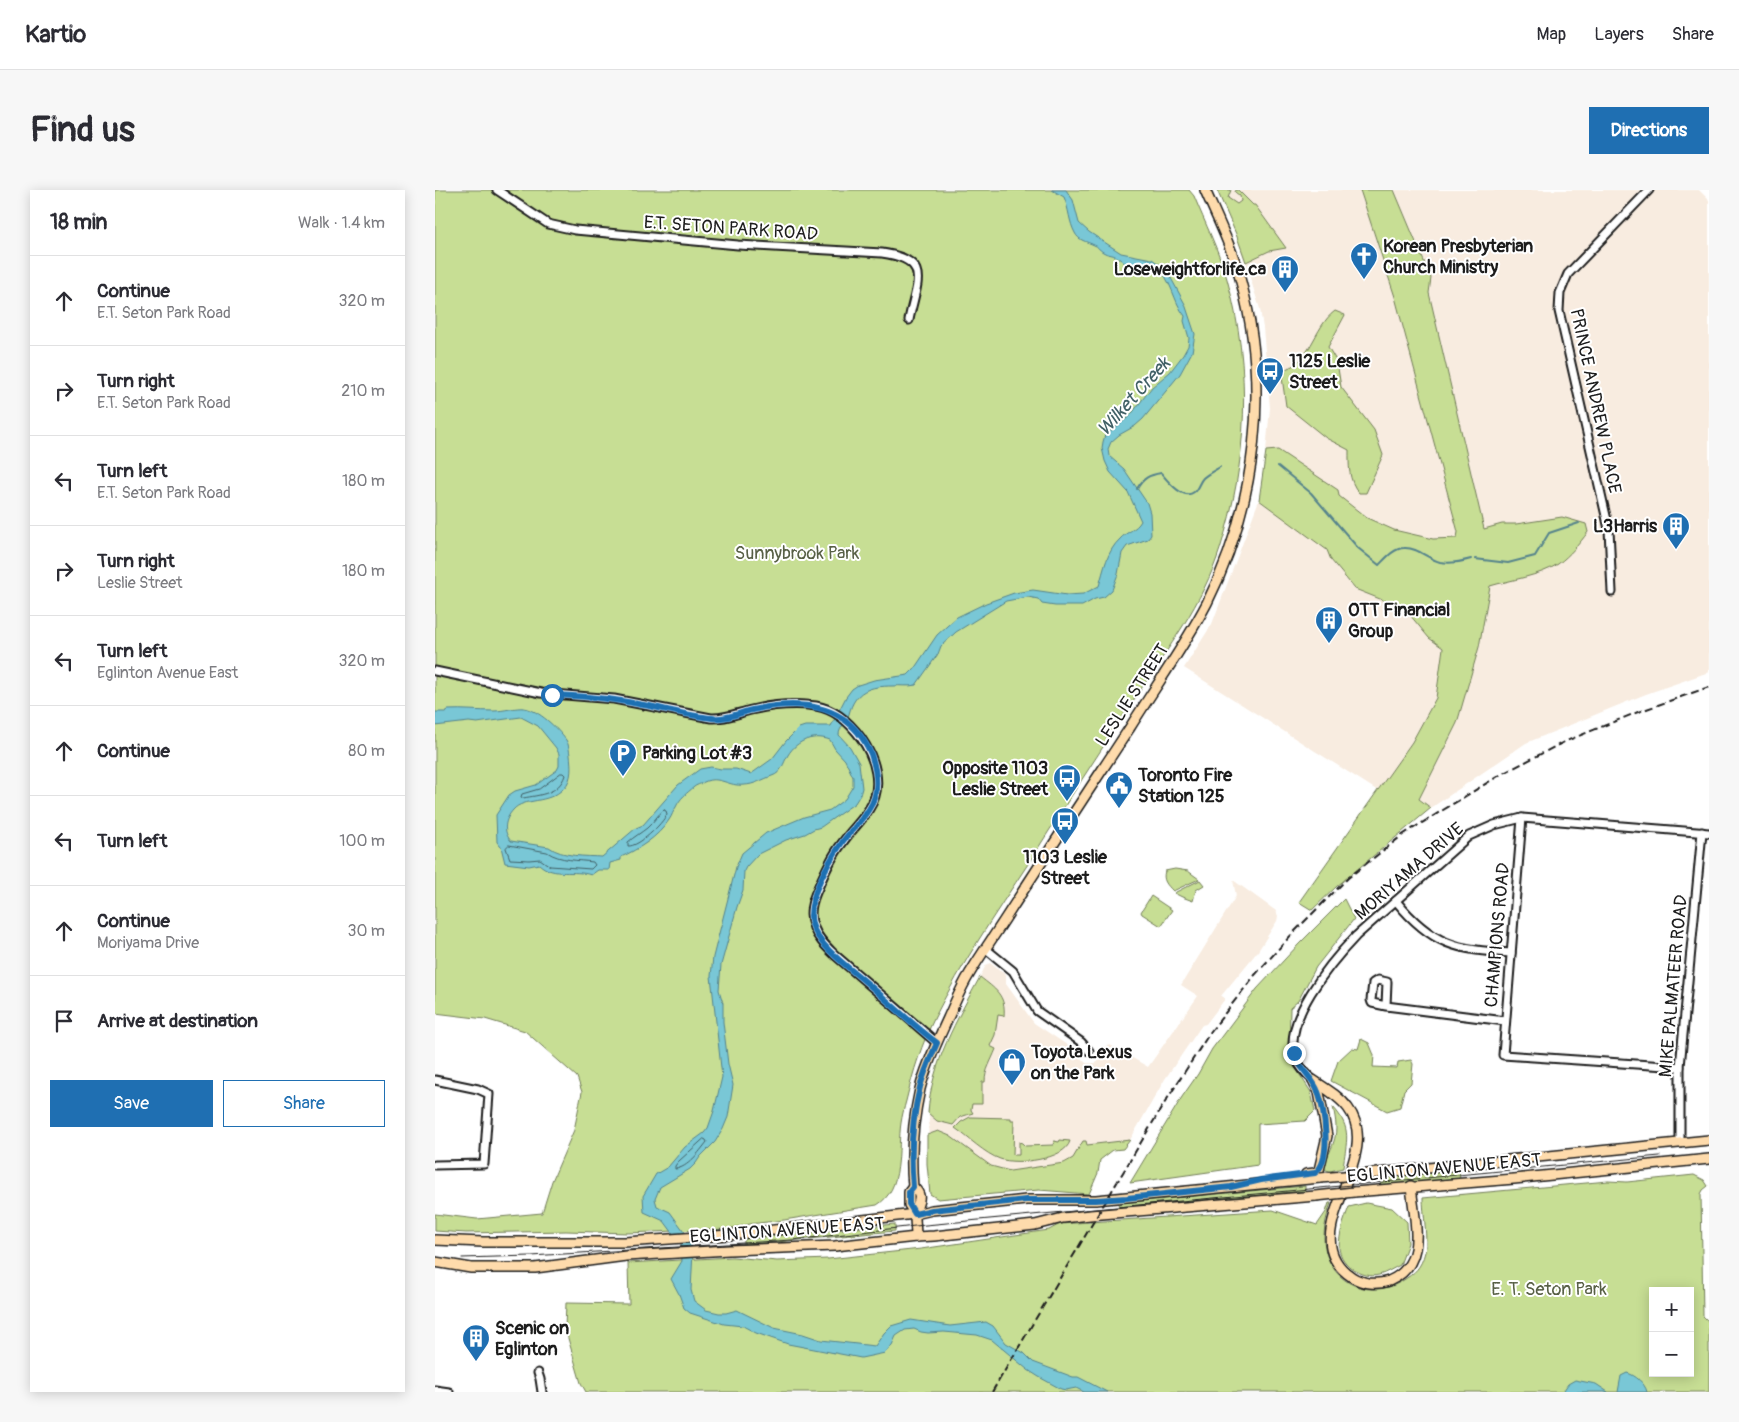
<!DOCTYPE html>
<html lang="en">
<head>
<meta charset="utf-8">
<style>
	:root { --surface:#fff; --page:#f7f7f7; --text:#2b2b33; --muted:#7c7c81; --line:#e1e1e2; --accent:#1f6fb2 }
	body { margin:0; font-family:Pangolin,sans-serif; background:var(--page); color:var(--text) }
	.controls { position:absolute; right:15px; bottom:15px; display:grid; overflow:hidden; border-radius:0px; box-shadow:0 2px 12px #0003 }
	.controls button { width:45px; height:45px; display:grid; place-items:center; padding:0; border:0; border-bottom:1px solid var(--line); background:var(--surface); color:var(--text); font:25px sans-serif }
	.stop { position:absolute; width:15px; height:15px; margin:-11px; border:4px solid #1f6fb2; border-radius:50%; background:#fff }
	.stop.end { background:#1f6fb2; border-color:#fff; box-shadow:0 1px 5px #0008 }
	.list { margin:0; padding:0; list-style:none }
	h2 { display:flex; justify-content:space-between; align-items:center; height:65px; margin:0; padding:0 20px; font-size:21px }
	h2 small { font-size:16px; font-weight:400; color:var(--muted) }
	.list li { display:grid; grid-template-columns:32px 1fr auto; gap:15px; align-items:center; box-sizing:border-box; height:90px; padding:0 20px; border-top:1px solid var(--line) }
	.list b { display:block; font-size:19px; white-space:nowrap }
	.list p { margin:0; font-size:16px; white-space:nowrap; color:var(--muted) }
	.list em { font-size:16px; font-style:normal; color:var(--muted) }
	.actions { display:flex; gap:10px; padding:15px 20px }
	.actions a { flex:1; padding:11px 0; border:1px solid var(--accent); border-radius:0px; text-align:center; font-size:18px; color:var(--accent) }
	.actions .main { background:var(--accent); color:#fff }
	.icon { flex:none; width:28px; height:28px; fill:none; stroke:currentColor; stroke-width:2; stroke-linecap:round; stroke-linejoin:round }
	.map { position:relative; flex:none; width:1274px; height:1202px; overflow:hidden; border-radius:0px }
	header { display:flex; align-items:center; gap:30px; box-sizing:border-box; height:70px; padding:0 25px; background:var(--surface); border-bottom:1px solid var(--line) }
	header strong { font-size:24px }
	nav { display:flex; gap:28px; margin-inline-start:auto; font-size:18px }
	.intro { display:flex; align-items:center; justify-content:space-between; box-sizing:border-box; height:120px; padding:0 30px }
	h1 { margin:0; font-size:35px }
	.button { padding:12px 22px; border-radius:0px; background:var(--accent); color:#fff; font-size:18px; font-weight:700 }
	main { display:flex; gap:30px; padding:0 30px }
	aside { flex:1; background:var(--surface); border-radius:0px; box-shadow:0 2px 12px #0003 }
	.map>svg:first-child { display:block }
</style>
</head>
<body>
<header>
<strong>Kartio</strong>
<nav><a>Map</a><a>Layers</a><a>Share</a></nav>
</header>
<div class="intro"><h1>Find us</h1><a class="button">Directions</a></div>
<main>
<aside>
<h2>18 min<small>Walk · 1.4 km</small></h2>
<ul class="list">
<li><svg class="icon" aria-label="ahead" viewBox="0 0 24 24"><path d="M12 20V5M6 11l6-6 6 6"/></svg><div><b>Continue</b><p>E.T. Seton Park Road</p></div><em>320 m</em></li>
<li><svg class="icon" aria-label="right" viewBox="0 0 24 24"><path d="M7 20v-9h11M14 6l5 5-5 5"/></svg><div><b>Turn right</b><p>E.T. Seton Park Road</p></div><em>210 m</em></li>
<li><svg class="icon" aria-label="left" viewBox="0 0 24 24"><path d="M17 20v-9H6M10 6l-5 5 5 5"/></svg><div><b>Turn left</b><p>E.T. Seton Park Road</p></div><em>180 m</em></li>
<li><svg class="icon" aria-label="right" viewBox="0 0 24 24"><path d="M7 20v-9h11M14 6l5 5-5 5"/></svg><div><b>Turn right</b><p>Leslie Street</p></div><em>180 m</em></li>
<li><svg class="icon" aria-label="left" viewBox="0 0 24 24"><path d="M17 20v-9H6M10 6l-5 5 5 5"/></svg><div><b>Turn left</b><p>Eglinton Avenue East</p></div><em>320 m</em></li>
<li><svg class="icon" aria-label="ahead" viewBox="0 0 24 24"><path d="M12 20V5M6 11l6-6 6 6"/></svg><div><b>Continue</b></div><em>80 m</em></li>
<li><svg class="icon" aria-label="left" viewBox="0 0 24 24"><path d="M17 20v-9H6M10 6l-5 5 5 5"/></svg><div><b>Turn left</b></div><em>100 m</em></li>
<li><svg class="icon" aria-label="ahead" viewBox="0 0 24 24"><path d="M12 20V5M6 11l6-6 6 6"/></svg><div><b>Continue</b><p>Moriyama Drive</p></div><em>30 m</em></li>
<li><svg class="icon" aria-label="arrive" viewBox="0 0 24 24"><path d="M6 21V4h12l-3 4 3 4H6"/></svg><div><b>Arrive at destination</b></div></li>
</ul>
<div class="actions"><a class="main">Save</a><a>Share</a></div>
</aside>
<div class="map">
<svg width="1274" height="1202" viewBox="0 0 1274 1202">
	<rect width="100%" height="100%" fill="#fff"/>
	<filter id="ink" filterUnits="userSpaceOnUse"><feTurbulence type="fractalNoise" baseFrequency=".02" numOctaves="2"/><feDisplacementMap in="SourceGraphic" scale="10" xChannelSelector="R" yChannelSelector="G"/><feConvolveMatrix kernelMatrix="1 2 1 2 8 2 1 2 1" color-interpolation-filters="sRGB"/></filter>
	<g filter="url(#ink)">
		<g fill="#f8ece0">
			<path d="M782 0H925L960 107 1023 342V348L998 349 959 340 932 328 843 260 831 261 835 218 828 138 825 119 801 44Z"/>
			<path d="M959 0H1264L1274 10V482L1211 504 1091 553 996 618 984 609 1022 533 1044 457 1055 398 994 103 996 88Z"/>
			<path d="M824 310 892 360 896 370 920 399 970 419 994 448 1008 458 1001 508 977 552 943 601 749 478 777 434Z"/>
			<path d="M798 690 841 721 843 726 842 731 823 761 786 806 790 809 771 834 767 835 730 889 695 950 688 959 678 960 665 970 663 983 654 1004 604 1000 503 1009 497 1007 494 1001 492 974 495 904 500 887 516 843 551 775 555 773 571 785V794L599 833 632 855 651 873H661L668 865 667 858 675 855 713 877 763 806 746 795 801 706Z"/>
		</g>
		<g fill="#c7de94" stroke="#727d58" fill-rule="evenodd">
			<path d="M0 0H754L759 6C770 33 784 61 792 89 817 177 813 273 785 359 768 413 733 458 702 505 665 561 629 617 593 674 560 724 527 773 500 827 487 853 478 882 471 911 469 918 467 926 466 933 462 959 469 999 442 1015L349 1030 315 1034 293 1039 192 1043 131 1041 31 1043 0 1041V1024L42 1029 107 1023 117 991 139 940 147 902 142 887 90 841 50 829 0 823Z"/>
			<path d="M782 0H796L793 8 802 14 806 11 805 6 800 2 801 0H803L818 15H820L851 58 834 61 811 72 801 44Z"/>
			<path d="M925 0H959L996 88 994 103 1049 339 1067 334H1081L1127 327 1151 334 1153 342C1144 354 1135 365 1123 374 1105 386 1075 390 1055 396L1044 457 1022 533 984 609 996 618 901 697 877 720 864 712 977 552 1001 508 1008 458 994 448 970 419 920 399 896 370 892 360 824 310 831 261 843 260 903 300 904 306 932 328 959 340 998 349 1022 348 1023 342 960 107Z"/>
			<path d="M900 121 910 125 893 157 902 172 906 197 939 240 948 265 931 303H924C913 290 914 275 914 260L891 248 851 216 846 180C876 175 878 137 900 121Z"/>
			<path d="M740 679 753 681 764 689 738 701C732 695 727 690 730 681Z"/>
			<path d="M765 690 769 695 761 700 758 711 747 707 739 703Z"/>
			<path d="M716 706 737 720 726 736 707 724 706 722Z"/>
			<path d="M909 709 919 729 881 777 863 811 855 818 854 868 876 902 880 921 870 931 823 934V975L695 993 747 907 763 884 777 859 822 799 864 754Z"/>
			<path d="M545 787C560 799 571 805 569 826L563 825 560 845 555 856 561 859C556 872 550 880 550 892H547V914H537L536 920 538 923 525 927 518 935 502 931 493 923C496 874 522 829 545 787Z"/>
			<path d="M926 849 934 853 939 865 938 877 962 878 963 872 976 870 978 874 976 893 969 900 965 917 952 921 896 891 903 871 917 858 923 859Z"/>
			<path d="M898 917C918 939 911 951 908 978L895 981 887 979C899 952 905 946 898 917Z"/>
			<path d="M535 927 576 928V930H579L578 965H584V952L587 953 590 956 618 955 619 951 624 952 625 950 635 951C630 970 581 975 565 969 550 964 533 947 520 938L526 932Z"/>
			<path d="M503 941 515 946 556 976 575 981 629 973 638 968 648 951H651L652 955 695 950 688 959 678 960 665 970 663 983 654 1004 604 1000 503 1009 495 1004 492 974V945Z"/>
			<path d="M1024 979 1025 989 946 995 945 987Z"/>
			<path d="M1259 985 1269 990 1273 996 1268 1000 1266 1004 1268 1126 1274 1132V1202H151L146 1193 130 1138 131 1113 194 1114 193 1073 297 1067 342 1071 393 1069 486 1059 614 1040 625 1034 838 1020 882 1035 891 1022 894 1013H896C891 1028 887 1043 890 1058 897 1095 937 1110 967 1091 980 1083 986 1078 990 1062 993 1052 988 1021 988 1008L1173 991 1192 992ZM1218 1101H1255V1183H1218Z"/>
			<path d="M870 996V1001L684 1018 683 1013Z"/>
			<path d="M931 1013 957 1018 972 1032 973 1053 965 1075C959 1078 951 1083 944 1085 928 1089 906 1076 904 1058 904 1044 909 1030 914 1017Z"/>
			<path d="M460 1034V1041L309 1055V1049Z"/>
		</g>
		<g fill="#79c7d6" stroke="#54838c">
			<path d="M617 0H631L638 10 644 33 654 42 686 63 717 69 731 79 750 114 760 144 757 162 745 184 708 229 700 236 684 245 676 252 673 259 674 266 689 279 712 313 715 323 716 345 713 349 692 356 687 363 683 384 677 400 669 407 660 409 647 416H620L607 414 603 409 593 407 571 411 521 442 506 456 503 464 481 495C473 497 465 495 458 496 434 496 420 501 414 524 412 532 404 537 404 545L415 557 424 573 427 598 425 605 420 613 386 637 379 639 370 644 351 650 323 664 311 677 309 681 308 700 302 717 286 775 284 800 288 813V832L293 874 298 895 293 927 288 939 280 952 265 967 261 973 255 979 225 997 220 1009 222 1016 235 1022 254 1048 258 1061 256 1100 259 1111 271 1120 284 1123H291L302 1120 339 1138 368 1144 386 1150 440 1156 449 1143 456 1136 476 1130 515 1136 551 1132 558 1136 571 1153 589 1163 598 1172 638 1187H643L672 1202H649L641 1198 631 1200 626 1199 604 1187 593 1180 557 1150 542 1145 509 1142 493 1143 486 1142 479 1139 470 1140 461 1146 457 1155 450 1163 426 1168 353 1154 321 1143 308 1136 289 1134 255 1123 249 1118 244 1104 236 1089 247 1071 246 1054 229 1031 209 1022 208 1006 221 984 233 977 250 957 269 943 273 938 279 921 287 887 276 786 278 767 301 677 307 663 331 643 369 627 395 620 410 609 418 596V587L410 570 400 559 395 550C379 544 362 550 353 565 348 573 347 583 337 586 328 589 319 595 309 595 294 597 284 585 269 592 266 594 261 595 259 597 252 603 245 608 241 617 238 621 237 626 234 630 223 647 204 659 186 667V670L175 673 174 680H163L156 685C139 679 119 688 104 674L94 676 70 673 66 657 62 652 61 625 74 605 80 601 101 595 122 580 124 576V564L121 558 103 536 86 527 42 533 34 532 0 536V522H10L13 520C28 519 44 521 59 521 69 521 81 517 89 518 104 520 122 538 131 550 134 554 134 560 135 565 136 575 138 589 129 598 113 615 89 607 78 620 70 629 67 641 76 651L114 657C127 667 151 666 167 667L201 638 208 635 243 595 265 579 276 577 286 579H301L316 584 337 569 351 551 364 538 370 536H396L411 507 417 499 423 495 439 490 473 485 479 479 502 445 522 427 551 413 579 403 598 400 632 405 648 404 664 396C669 379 672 361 685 349 691 342 701 340 706 331L693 302 675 282 670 271 667 258 668 252 670 245 695 226 717 197 735 182 748 165 753 156 754 148 749 131 750 126C738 112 737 88 721 77 712 71 701 77 691 74 688 72 685 69 682 67 678 64 672 65 668 62 664 60 663 56 659 55 651 51 644 51 640 43 634 32 634 19 629 7Z"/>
			<path d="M1192 1183C1200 1185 1210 1193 1212 1202H1183L1186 1186Z"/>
			<path d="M1140 1190 1161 1194 1173 1202H1130L1129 1200 1133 1194Z"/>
		</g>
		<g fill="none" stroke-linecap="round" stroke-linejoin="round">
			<g stroke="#416066" stroke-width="1">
				<path d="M126 583H128L130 585C124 604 105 605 88 608L86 607 87 604 104 599Z"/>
				<path d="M229 620 231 621 232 624C227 634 204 657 193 656V652C199 647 207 642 212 638 219 632 222 625 229 620Z"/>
				<path d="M74 655 112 662C125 671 144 670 158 672L160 675 156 679 115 676 105 669 94 670 75 669 71 658Z"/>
				<path d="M269 949 271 950 272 952C264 962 253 978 240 979V976L243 972Z"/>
			</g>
			<g stroke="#54838c" stroke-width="2">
				<path d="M843 276 876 303 923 358 944 375C950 369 959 358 969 358 982 357 993 369 1005 372 1016 374 1025 372 1036 369"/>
				<path d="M702 299C708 288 714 285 726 283 732 290 748 311 759 302 763 299 764 292 768 288 772 284 780 280 785 277"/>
				<path d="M1040 369 1073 373 1100 366 1114 343 1144 333"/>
			</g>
			<g stroke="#1c1c1c" stroke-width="11">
				<g id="minor">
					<path d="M62 0 113 34 140 40 303 55 447 63C498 70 481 93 474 130"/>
					<path d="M1177 402 1174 339 1124 121 1125 103 1133 84 1214 0"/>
					<path d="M0 481 106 503 179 509 276 528C290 529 303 523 316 520 337 515 360 513 381 516 400 519 415 533 426 548 440 568 449 597 434 619 427 631 416 640 408 652 397 666 390 682 383 698 377 711 373 724 379 738 383 749 392 757 400 765L502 853"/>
					<path d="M1087 628 1068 865 1245 877"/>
					<path d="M961 711C997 755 1021 760 1076 763"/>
					<path d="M551 759 578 781 602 821 646 852 654 861"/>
					<path d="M951 816 937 813 936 810 938 793 943 790 952 792 951 816 1070 831"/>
					<path d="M0 890 43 899 54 904 49 974 0 975"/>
					<path d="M878 890C871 884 865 877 861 869 845 832 897 771 921 746L1034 646 1059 635 1087 628 1274 643"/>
					<path d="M1245 953V877L1267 642"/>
					<path d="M103 1183 105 1189 107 1202"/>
					<path d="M0 1200 14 1202"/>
				</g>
			</g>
			<g stroke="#1c1c1c" stroke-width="12">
				<g id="major">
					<path d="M878 890C890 898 904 906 913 918 952 969 854 1046 917 1087 928 1094 942 1095 954 1091 994 1074 979 1030 976 996"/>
					<path d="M871 984 880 983 884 980 892 946 884 902 879 892"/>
					<path d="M933 984 1274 950"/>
					<path d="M478 997 474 1002V1015L480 1024"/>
					<path d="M919 1002 1079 989 1274 969"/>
					<path d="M481 1047C481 1040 480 1033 480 1026 480 1014 491 1008 478 997 475 964 478 931 485 899 491 875 503 850 513 828 520 813 526 797 535 783 545 766 557 749 568 732 609 668 652 603 694 539 720 497 749 457 772 413 821 315 835 198 806 92 798 60 783 30 770 0"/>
					<path d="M0 1050 48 1052H190L294 1045 480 1024 497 1020 591 1010H661L885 988"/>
					<path d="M0 1072 36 1078H100L191 1066 294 1060 400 1056 481 1047 499 1046 600 1035 628 1028 655 1025 881 1006"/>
				</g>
			</g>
			<use href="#minor" stroke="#fff" stroke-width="7"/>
			<use href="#major" stroke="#fedbac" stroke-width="9"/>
			<path stroke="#1c1c1c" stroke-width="1" d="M27 1068 96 1066 357 1050 480 1036 1225 966"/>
			<path stroke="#1c1c1c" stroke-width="2" stroke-dasharray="8 4" stroke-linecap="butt" d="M557 1202 727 917 776 841 820 785 858 743 913 688 969 644 1065 585 1129 552 1203 522 1274 497"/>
			<g stroke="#1c1c1c" stroke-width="12" stroke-linecap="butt">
				<g id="major-bridge">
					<path d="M885 988 933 984"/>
					<path d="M881 1006 919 1002"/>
				</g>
			</g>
			<use href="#major-bridge" stroke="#fedbac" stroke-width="9"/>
		</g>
	</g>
	<g fill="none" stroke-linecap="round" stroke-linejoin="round" filter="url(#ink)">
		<path stroke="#1f6fb2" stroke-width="6" d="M117 505C146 506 174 508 203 514 228 518 252 526 277 528 291 530 304 523 317 520 366 509 414 513 436 564 442 582 445 603 434 619 427 631 416 640 408 651 394 671 371 709 377 734 383 757 416 779 433 794 456 814 478 835 502 853 496 867 489 882 485 897 477 929 475 964 478 997L474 1002V1014L480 1024 497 1020 591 1010H661L692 1008 796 997 826 990 880 983C897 972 890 919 883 902 878 887 864 879 859 863"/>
	</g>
	<defs>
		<g id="church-pin" transform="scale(1.4375)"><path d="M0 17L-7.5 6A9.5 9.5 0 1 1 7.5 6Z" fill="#1f6fb2" stroke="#fff"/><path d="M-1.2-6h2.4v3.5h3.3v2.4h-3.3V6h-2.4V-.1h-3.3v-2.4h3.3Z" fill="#fff"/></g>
		<g id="building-pin" transform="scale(1.4375)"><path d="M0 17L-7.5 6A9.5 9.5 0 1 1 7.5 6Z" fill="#1f6fb2" stroke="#fff"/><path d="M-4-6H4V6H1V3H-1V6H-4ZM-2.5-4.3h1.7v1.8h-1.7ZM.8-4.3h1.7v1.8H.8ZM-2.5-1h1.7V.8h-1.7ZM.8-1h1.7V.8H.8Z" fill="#fff"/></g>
		<g id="bus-pin" transform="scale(1.4375)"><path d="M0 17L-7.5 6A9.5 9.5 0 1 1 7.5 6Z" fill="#1f6fb2" stroke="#fff"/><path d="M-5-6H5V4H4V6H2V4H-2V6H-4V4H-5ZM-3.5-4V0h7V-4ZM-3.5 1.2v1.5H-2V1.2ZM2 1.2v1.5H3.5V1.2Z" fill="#fff"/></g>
		<g id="parking-pin" transform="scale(1.4375)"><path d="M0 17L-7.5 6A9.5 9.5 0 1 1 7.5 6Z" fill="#1f6fb2" stroke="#fff"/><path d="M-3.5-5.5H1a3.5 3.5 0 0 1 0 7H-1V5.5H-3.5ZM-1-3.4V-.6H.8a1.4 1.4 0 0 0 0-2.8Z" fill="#fff"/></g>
		<g id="civic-pin" transform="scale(1.4375)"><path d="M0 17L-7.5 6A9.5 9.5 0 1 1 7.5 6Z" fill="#1f6fb2" stroke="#fff"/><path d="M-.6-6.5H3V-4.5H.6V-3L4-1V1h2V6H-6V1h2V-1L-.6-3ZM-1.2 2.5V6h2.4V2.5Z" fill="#fff"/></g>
		<g id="shop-pin" transform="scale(1.4375)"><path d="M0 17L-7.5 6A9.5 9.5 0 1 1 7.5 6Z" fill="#1f6fb2" stroke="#fff"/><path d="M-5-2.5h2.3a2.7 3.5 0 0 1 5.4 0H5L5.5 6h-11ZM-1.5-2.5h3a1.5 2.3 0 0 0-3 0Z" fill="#fff"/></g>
	</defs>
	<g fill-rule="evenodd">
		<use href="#church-pin" x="929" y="66"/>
		<use href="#building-pin" x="850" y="79"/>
		<use href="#bus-pin" x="835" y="181"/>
		<use href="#building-pin" x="1241" y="336"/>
		<use href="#building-pin" x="894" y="430"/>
		<use href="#parking-pin" x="188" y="563"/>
		<use href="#bus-pin" x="632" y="588"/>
		<use href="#civic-pin" x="684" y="595"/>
		<use href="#bus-pin" x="630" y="631"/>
		<use href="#shop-pin" x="577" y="872"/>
		<use href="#building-pin" x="41" y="1148"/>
	</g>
	<g text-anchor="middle" stroke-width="4" stroke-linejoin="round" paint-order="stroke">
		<g font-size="18" fill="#1c1c1c" stroke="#fff">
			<text transform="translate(296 38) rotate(4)" y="6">E.T. SETON PARK ROAD</text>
			<text transform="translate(1161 211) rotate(78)" y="6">PRINCE ANDREW PLACE</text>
			<text transform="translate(697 505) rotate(-57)" y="6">LESLIE STREET</text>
			<text transform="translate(974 681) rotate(-41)" y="6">MORIYAMA DRIVE</text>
			<text transform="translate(1062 745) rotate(-85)" y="6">CHAMPIONS ROAD</text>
			<text transform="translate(1238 796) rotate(-85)" y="6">MIKE PALMATEER ROAD</text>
			<text transform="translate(1009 978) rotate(-5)" y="6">EGLINTON AVENUE EAST</text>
			<text transform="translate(352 1040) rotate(-4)" y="6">EGLINTON AVENUE EAST</text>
		</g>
		<g font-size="18" font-weight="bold" fill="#1c1c1c" stroke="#fff" text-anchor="start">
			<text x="948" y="62">Korean Presbyterian<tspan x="948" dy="21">Church Ministry</tspan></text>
			<text x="831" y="85" text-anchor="end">Loseweightforlife.ca</text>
			<text x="854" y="177">1125 Leslie<tspan x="854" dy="21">Street</tspan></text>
			<text x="1222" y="342" text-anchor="end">L3Harris</text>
			<text x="913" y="426">OTT Financial<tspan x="913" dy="21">Group</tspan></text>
			<text x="207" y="569">Parking Lot #3</text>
			<text x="613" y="584" text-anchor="end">Opposite 1103<tspan x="613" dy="21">Leslie Street</tspan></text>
			<text x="703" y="591">Toronto Fire<tspan x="703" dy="21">Station 125</tspan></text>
			<text x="630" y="673" text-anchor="middle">1103 Leslie<tspan x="630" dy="21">Street</tspan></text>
			<text x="596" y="868">Toyota Lexus<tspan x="596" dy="21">on the Park</tspan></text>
			<text x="60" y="1144">Scenic on<tspan x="60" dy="21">Eglinton</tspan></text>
		</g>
		<g font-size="18" fill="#586046" stroke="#fff">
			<text x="362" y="369">Sunnybrook Park</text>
			<text x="1114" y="1105">E. T. Seton Park</text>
		</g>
		<g font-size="19" font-style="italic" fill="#416066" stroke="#fff">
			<text transform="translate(698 206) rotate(-48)" y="7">Wilket Creek</text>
		</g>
	</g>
</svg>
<div class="controls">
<button>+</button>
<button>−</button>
</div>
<div class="stop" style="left:117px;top:505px"></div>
<div class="stop end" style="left:859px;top:863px"></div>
</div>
</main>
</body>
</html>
